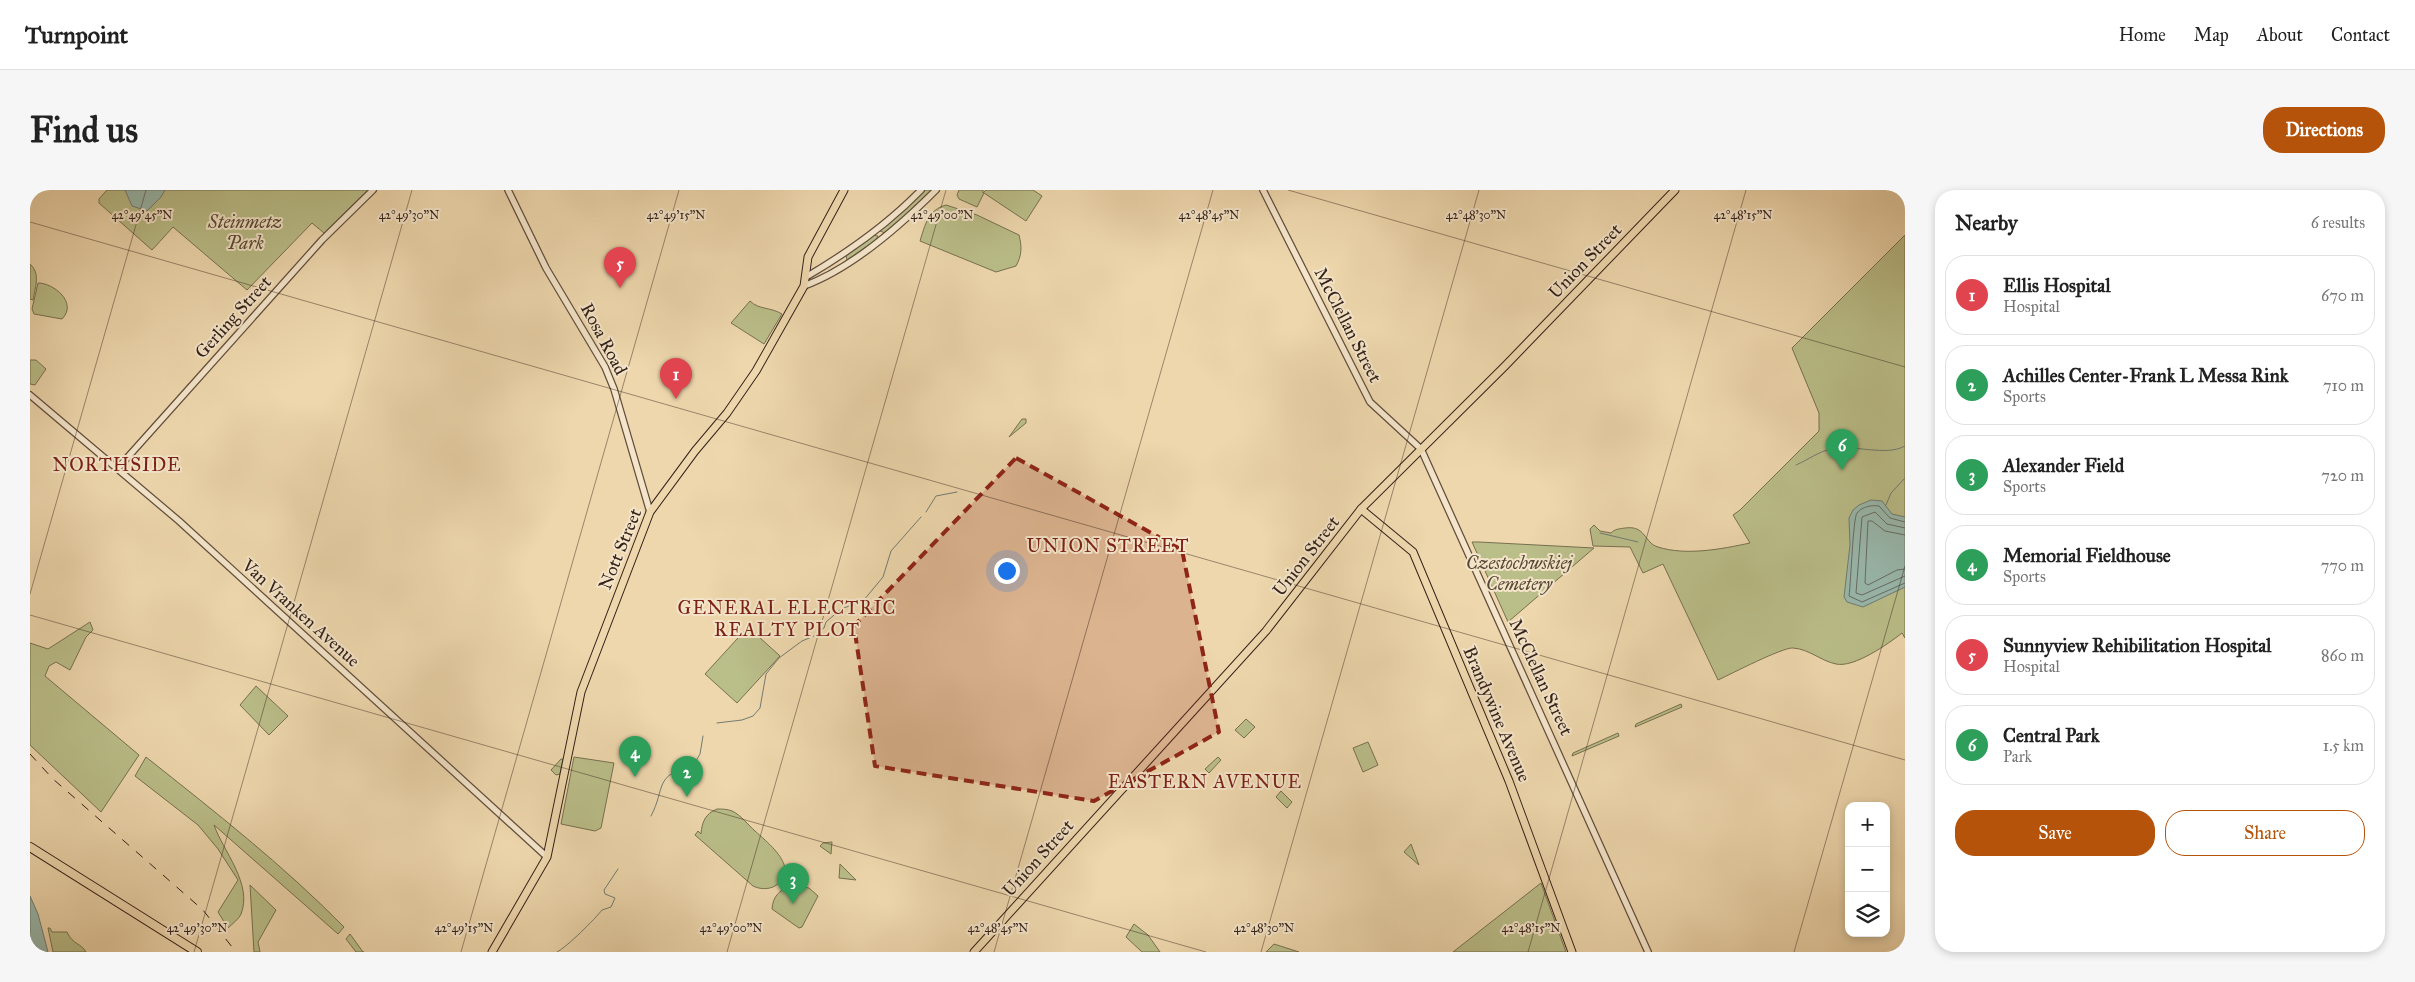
<!DOCTYPE html>
<html lang="en">
<head>
<meta charset="utf-8">
<style>
	:root { --surface:#fff; --page:#f6f6f6; --text:#222; --muted:#767676; --line:#e0e0e0; --accent:#b45309 }
	body { margin:0; font-family:"IM FELL Great Primer",serif; background:var(--page); color:var(--text) }
	.controls { position:absolute; right:15px; bottom:15px; display:grid; overflow:hidden; border-radius:10px; box-shadow:0 2px 8px #0003 }
	.controls button { width:45px; height:45px; display:grid; place-items:center; padding:0; border:0; border-bottom:1px solid var(--line); background:var(--surface); color:var(--text); font:25px sans-serif }
	.you { position:absolute; left:976px; top:380px; width:18px; height:18px; margin:-12px; border:4px solid #fff; border-radius:50%; background:#1a73e8; box-shadow:0 0 0 8px #1a73e833 }
	.badge { display:grid; place-items:center; width:32px; height:32px; border-radius:50%; background:var(--accent); color:#fff; font-size:16px; font-weight:700 }
	.pin { position:absolute; translate:-50% -41px; filter:drop-shadow(0 1px 2px #0008) }
	.pin::after { content:''; position:absolute; top:26px; width:18px; height:15px; background:inherit; clip-path:polygon(0 0,100% 0,50% 100%) }
	.list { margin:0; padding:0; list-style:none }
	h2 { display:flex; justify-content:space-between; align-items:center; height:65px; margin:0; padding:0 20px; font-size:21px }
	h2 small { font-size:16px; font-weight:400; color:var(--muted) }
	.list li { display:grid; grid-template-columns:32px 1fr auto; gap:15px; align-items:center; box-sizing:border-box; height:80px; margin:0 10px 10px; padding:0 10px; border:1px solid var(--line); border-radius:20px }
	.list b { display:block; font-size:19px; white-space:nowrap }
	.list p { margin:0; font-size:16px; white-space:nowrap; color:var(--muted) }
	.list em { font-size:16px; font-style:normal; color:var(--muted) }
	.actions { display:flex; gap:10px; padding:15px 20px }
	.actions a { flex:1; padding:11px 0; border:1px solid var(--accent); border-radius:20px; text-align:center; font-size:18px; color:var(--accent) }
	.actions .main { background:var(--accent); color:#fff }
	.icon { flex:none; width:28px; height:28px; fill:none; stroke:currentColor; stroke-width:2; stroke-linecap:round; stroke-linejoin:round }
	.map { position:relative; flex:none; width:1875px; height:762px; overflow:hidden; border-radius:20px }
	header { display:flex; align-items:center; gap:30px; box-sizing:border-box; height:70px; padding:0 25px; background:var(--surface); border-bottom:1px solid var(--line) }
	header strong { font-size:24px }
	nav { display:flex; gap:28px; margin-inline-start:auto; font-size:18px }
	.intro { display:flex; align-items:center; justify-content:space-between; box-sizing:border-box; height:120px; padding:0 30px }
	h1 { margin:0; font-size:35px }
	.button { padding:12px 22px; border-radius:20px; background:var(--accent); color:#fff; font-size:18px; font-weight:700 }
	main { display:flex; gap:30px; padding:0 30px }
	aside { flex:1; background:var(--surface); border-radius:20px; box-shadow:0 2px 8px #0003 }
	.map>svg:first-child { display:block }
</style>
</head>
<body>
<header>
<strong>Turnpoint</strong>
<nav><a>Home</a><a>Map</a><a>About</a><a>Contact</a></nav>
</header>
<div class="intro"><h1>Find us</h1><a class="button">Directions</a></div>
<main>
<div class="map">
<svg width="1875" height="762" viewBox="0 0 1875 762">
	<rect width="100%" height="100%" fill="#eed7ad"/>
	<filter id="stains"><feTurbulence type="fractalNoise" baseFrequency=".004" numOctaves="4"/><feColorMatrix values="0 0 0 0 .2 0 0 0 0 .09 0 0 0 0 .02 0 0 0 .5 -.17"/></filter>
	<radialGradient id="worn" r=".72"><stop offset=".6" stop-color="#630" stop-opacity="0"/><stop offset="1" stop-color="#630" stop-opacity=".3"/></radialGradient>
	<g fill="#babe89" stroke="#777051">
		<path d="M77 0H338L294 43 282 33 217 100 143 37 122 60 69 13V9Z"/>
		<path d="M894 0H903L882 21 855 43 850 41 851 38Z"/>
		<path d="M929 0H953V3L956 0H1003L1012 6 996 31 954 3 947 17 929 9 927 5Z"/>
		<path d="M916 15 947 25 989 45C992 57 992 65 986 76L966 82 890 51C895 35 898 20 916 15Z"/>
		<path d="M843 45 848 46 846 50 817 70 816 65Z"/>
		<path d="M1875 45V448L1872 443C1858 454 1824 478 1806 474 1791 471 1779 459 1763 458 1753 457 1701 484 1688 490L1633 374 1613 383 1600 357 1563 356 1560 339 1564 335 1570 341 1581 343C1585 339 1588 339 1595 338 1616 335 1614 353 1628 357 1656 366 1692 359 1720 353L1703 325 1710 320 1789 241V223L1762 158Z"/>
		<path d="M0 74C11 84 5 97 3 110L0 109Z"/>
		<path d="M8 93C24 93 48 113 32 129L4 124 2 119Z"/>
		<path d="M720 111C729 120 741 117 752 124L734 154 701 133Z"/>
		<path d="M0 170H6L16 179 5 195 0 194Z"/>
		<path d="M992 229H996V233L979 247Z"/>
		<path d="M1442 352H1449L1564 358 1478 432Z"/>
		<path d="M60 432 63 440 56 447 40 480 26 472 19 476 15 486 109 565 71 622 0 555V453L18 459Z"/>
		<path d="M718 437 750 466 707 513 675 484Z"/>
		<path d="M226 496 258 526 239 545 210 515Z"/>
		<path d="M1651 514 1652 517 1605 537 1606 534Z"/>
		<path d="M1216 529 1225 537 1214 548 1205 540Z"/>
		<path d="M1588 543 1589 546 1542 566 1543 563Z"/>
		<path d="M1338 552 1348 575 1333 582 1323 558Z"/>
		<path d="M116 567C184 621 253 675 314 737L308 744 184 635C193 661 223 694 211 724 209 729 202 734 198 738L188 722 208 690 188 659 168 635 105 586Z"/>
		<path d="M544 567 584 573 571 638 565 641 531 634Z"/>
		<path d="M1188 567 1191 570 1179 583 1175 579Z"/>
		<path d="M531 569H533L530 584 526 585 521 580Z"/>
		<path d="M1251 601 1262 612 1257 618 1246 607Z"/>
		<path d="M687 619C692 619 697 619 702 621 711 625 718 635 725 641 738 653 772 679 745 696 738 700 729 699 723 696L665 645 668 641 671 644C672 632 675 624 687 619Z"/>
		<path d="M802 652 801 664 790 656 793 653Z"/>
		<path d="M1381 654 1389 675 1374 662Z"/>
		<path d="M810 674 826 690 809 688Z"/>
		<path d="M1511 693 1536 762H1423Z"/>
		<path d="M220 695 246 720 228 752 230 762H224Z"/>
		<path d="M761 695 779 698 788 706 772 737 769 738 742 719C743 706 749 701 761 695Z"/>
		<path d="M1104 734 1118 745 1130 762H1112L1096 747Z"/>
		<path d="M18 738H20L22 742H37C43 755 51 753 56 762H23Z"/>
		<path d="M320 744 333 762H334H326L316 749Z"/>
		<path d="M1244 754 1269 762H1236Z"/>
	</g>
	<g fill="#99b9ae" stroke="#717c72">
		<path d="M95 0H135L131 7 117 21 102 16Z"/>
		<path d="M1841 310 1852 311 1862 324 1875 327V397L1833 417 1817 412 1814 407 1820 355 1819 328 1823 320 1829 315Z"/>
		<path d="M0 706 8 724 18 762H0Z"/>
	</g>
	<g fill="none" stroke-linecap="round" stroke-linejoin="round">
		<g stroke="#666d64" stroke-width="1">
			<path d="M1875 332 1860 328 1849 316C1842 315 1833 316 1827 323 1823 328 1821 392 1819 406L1832 412 1875 393"/>
			<path d="M1875 338 1857 334 1845 322 1832 327 1826 403 1832 405 1875 386"/>
			<path d="M1875 345 1855 341 1842 331H1838L1835 393 1838 395 1867 380 1875 379"/>
		</g>
		<g stroke="#717c72" stroke-width="1">
			<path d="M1766 275C1778 270 1789 261 1802 259 1825 254 1855 267 1875 256"/>
			<path d="M1856 315 1861 303 1875 288"/>
			<path d="M896 322 906 306 927 302"/>
			<path d="M1570 343 1608 352"/>
			<path d="M687 533 712 530 723 526 730 518 736 484 749 468 772 451 784 446 794 438 796 432 811 419 833 411 853 387 861 361 891 327"/>
			<path d="M621 626C636 598 623 585 663 576L670 564 673 546"/>
			<path d="M527 762C537 757 565 729 572 720L581 717 585 708 575 704 574 700 588 679"/>
		</g>
		<g stroke="#624e3e" stroke-width="8">
			<g id="minor">
				<path d="M478 0 516 78 575 177 584 199 620 322"/>
				<path d="M1233 0 1340 212 1391 259 1618 762"/>
				<path d="M776 87C817 63 857 35 891 0"/>
				<path d="M774 96C823 78 870 36 906 0"/>
				<path d="M0 205 149 331 517 667"/>
				<path d="M88 278 292 50 343 0"/>
			</g>
		</g>
		<g stroke="#342119" stroke-width="9">
			<g id="major">
				<path d="M1331 319 1383 362 1479 591 1542 762"/>
				<path d="M462 762 517 667 551 502 620 322 665 261 697 223 726 181 774 96 778 67 814 0"/>
				<path d="M944 762 1236 441 1331 319 1475 176 1645 0"/>
			</g>
		</g>
		<g stroke="#342119" stroke-width="10">
			<path id="highway" d="M0 657 167 762"/>
		</g>
		<use href="#minor" stroke="#f4e5ca" stroke-width="5.5"/>
		<use href="#major" stroke="#eed7ad" stroke-width="7"/>
		<use href="#highway" stroke="#eed7ad" stroke-width="8"/>
		<path stroke="#342119" stroke-width="1" stroke-dasharray="9 9" stroke-linecap="butt" d="M0 564 23 589 173 720 206 762"/>
	</g>
	<path fill="#8f2418" fill-opacity="0.2" stroke="#8f2418" stroke-width="4" stroke-dasharray="10 6" stroke-linejoin="round" d="M986 268 1152 360 1189 542 1064 611 845 576 824 436Z"/>
	<path fill="none" stroke="#342119" stroke-width="1" stroke-opacity="0.45" d="M1258 0 1875 177M0 32 1875 570M0 404 116 0M0 425 1176 762M164 762 382 0M431 762 649 0M697 762 916 0M964 762 1183 0M1231 762 1449 0M1498 762 1716 0M1764 762 1875 376"/>
	<g text-anchor="middle" stroke-width="4" stroke-linejoin="round" paint-order="stroke">
		<g font-size="18" font-style="italic" fill="#564835" stroke="#f4e5ca">
			<text x="215" y="38">Steinmetz<tspan x="215" dy="21">Park</tspan></text>
			<text x="1489" y="379">Czestochwskiej<tspan x="1489" dy="21">Cemetery</tspan></text>
		</g>
		<g font-size="18" fill="#342119" stroke="#f4e5ca">
			<text transform="translate(1555 71) rotate(-46)" y="6">Union Street</text>
			<text transform="translate(203 127) rotate(-48)" y="6">Gerling Street</text>
			<text transform="translate(1318 135) rotate(63)" y="6">McClellan Street</text>
			<text transform="translate(574 149) rotate(62)" y="6">Rosa Road</text>
			<text transform="translate(590 359) rotate(-68)" y="6">Nott Street</text>
			<text transform="translate(1276 366) rotate(-52)" y="6">Union Street</text>
			<text transform="translate(271 423) rotate(42)" y="6">Van Vranken Avenue</text>
			<text transform="translate(1511 487) rotate(65)" y="6">McClellan Street</text>
			<text transform="translate(1467 524) rotate(67)" y="6">Brandywine Avenue</text>
			<text transform="translate(1008 668) rotate(-48)" y="6">Union Street</text>
		</g>
		<g font-size="19" letter-spacing="1" fill="#7a1f14" stroke="#f4e5ca">
			<text x="87" y="281">NORTHSIDE</text>
			<text x="1078" y="362">UNION STREET</text>
			<text x="757" y="424">GENERAL ELECTRIC<tspan x="757" dy="22">REALTY PLOT</tspan></text>
			<text x="1175" y="598">EASTERN AVENUE</text>
		</g>
	</g>
	<g font-size="12" text-anchor="middle" fill="#342119" stroke="#f4e5ca" stroke-width="4" stroke-linejoin="round" paint-order="stroke">
		<text x="112" y="29">42°49'45"N</text>
		<text x="379" y="29">42°49'30"N</text>
		<text x="646" y="29">42°49'15"N</text>
		<text x="912" y="29">42°49'00"N</text>
		<text x="1179" y="29">42°48'45"N</text>
		<text x="1446" y="29">42°48'30"N</text>
		<text x="1713" y="29">42°48'15"N</text>
		<text x="167" y="742">42°49'30"N</text>
		<text x="434" y="742">42°49'15"N</text>
		<text x="701" y="742">42°49'00"N</text>
		<text x="968" y="742">42°48'45"N</text>
		<text x="1234" y="742">42°48'30"N</text>
		<text x="1501" y="742">42°48'15"N</text>
	</g>
	<rect width="100%" height="100%" filter="url(#stains)"/>
	<rect width="100%" height="100%" fill="url(#worn)"/>
</svg>
<div class="controls">
<button>+</button>
<button>−</button>
<button><svg class="icon" aria-label="layers" viewBox="0 0 24 24"><path d="M12 4l9 5-9 5-9-5zM3 14l9 5 9-5"/></svg></button>
</div>
<div class="you"></div>
<div class="pin badge" style="left:646px;top:209px;background:#e0444e">1</div>
<div class="pin badge" style="left:657px;top:607px;background:#2e9e5b">2</div>
<div class="pin badge" style="left:763px;top:714px;background:#2e9e5b">3</div>
<div class="pin badge" style="left:605px;top:587px;background:#2e9e5b">4</div>
<div class="pin badge" style="left:590px;top:98px;background:#e0444e">5</div>
<div class="pin badge" style="left:1812px;top:280px;background:#2e9e5b">6</div>
</div>
<aside>
<h2>Nearby<small>6 results</small></h2>
<ul class="list">
<li><span class="badge" style="background:#e0444e">1</span><div><b>Ellis Hospital</b><p>Hospital</p></div><em>670 m</em></li>
<li><span class="badge" style="background:#2e9e5b">2</span><div><b>Achilles Center-Frank L Messa Rink</b><p>Sports</p></div><em>710 m</em></li>
<li><span class="badge" style="background:#2e9e5b">3</span><div><b>Alexander Field</b><p>Sports</p></div><em>720 m</em></li>
<li><span class="badge" style="background:#2e9e5b">4</span><div><b>Memorial Fieldhouse</b><p>Sports</p></div><em>770 m</em></li>
<li><span class="badge" style="background:#e0444e">5</span><div><b>Sunnyview Rehibilitation Hospital</b><p>Hospital</p></div><em>860 m</em></li>
<li><span class="badge" style="background:#2e9e5b">6</span><div><b>Central Park</b><p>Park</p></div><em>1.5 km</em></li>
</ul>
<div class="actions"><a class="main">Save</a><a>Share</a></div>
</aside>
</main>
</body>
</html>
